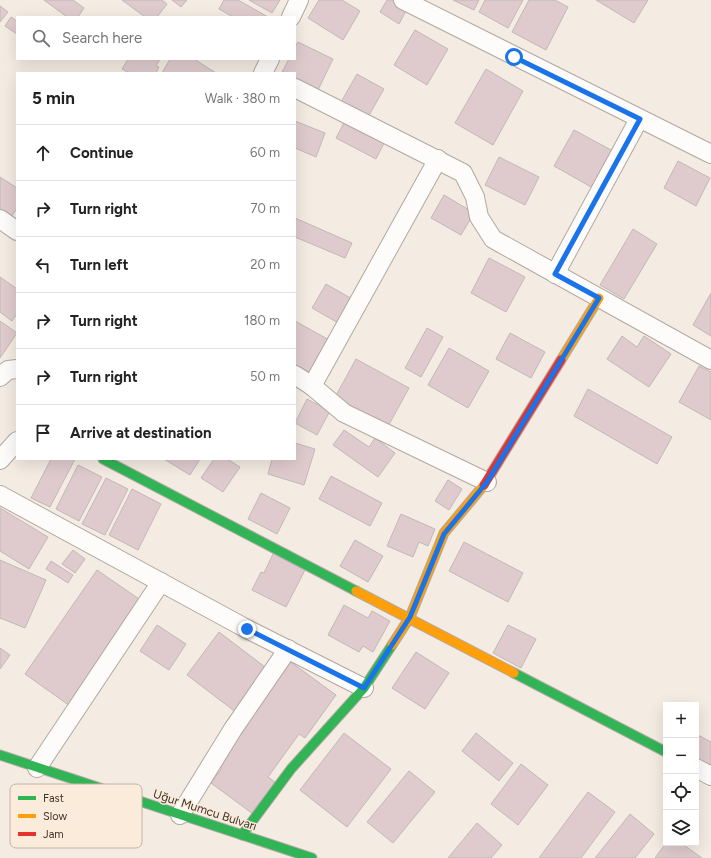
<!DOCTYPE html>
<html lang="en">
<head>
<meta charset="utf-8">
<style>
	:root { --surface:#fff; --page:#f2f2f2; --text:#222; --muted:#767676; --line:#e0e0e0 }
	body { margin:0; font-family:Figtree,sans-serif; background:var(--page); color:var(--text) }
	.controls { position:absolute; right:12px; bottom:12px; display:grid; overflow:hidden; border-radius:0px; box-shadow:0 4px 16px #0002 }
	.controls button { width:36px; height:36px; display:grid; place-items:center; padding:0; border:0; border-bottom:1px solid var(--line); background:var(--surface); color:var(--text); font:20px sans-serif }
	.stop { position:absolute; width:12px; height:12px; margin:-9px; border:3px solid #1a73e8; border-radius:50%; background:#fff }
	.stop.end { background:#1a73e8; border-color:#fff; box-shadow:0 1px 4px #0008 }
	.list { margin:0; padding:0; list-style:none }
	h2 { display:flex; justify-content:space-between; align-items:center; height:52px; margin:0; padding:0 16px; font-size:17px }
	h2 small { font-size:13px; font-weight:400; color:var(--muted) }
	.list li { display:grid; grid-template-columns:26px 1fr auto; gap:12px; align-items:center; box-sizing:border-box; height:56px; padding:0 16px; border-top:1px solid var(--line) }
	.list b { display:block; font-size:15px; white-space:nowrap }
	.list em { font-size:13px; font-style:normal; color:var(--muted) }
	.icon { flex:none; width:22px; height:22px; fill:none; stroke:currentColor; stroke-width:2; stroke-linecap:round; stroke-linejoin:round }
	.map { position:relative; flex:none; width:711px; height:858px; overflow:hidden }
	.search { position:absolute; background:var(--surface); box-shadow:0 4px 16px #0002; left:16px; top:16px; width:280px; height:44px; display:flex; align-items:center; gap:10px; box-sizing:border-box; padding:0 14px; border-radius:0px; color:var(--muted); font-size:15px }
	.panel { position:absolute; background:var(--surface); box-shadow:0 4px 16px #0002; left:16px; top:72px; width:280px; height:388px; border-radius:0px }
	.map>svg:first-child { display:block }
</style>
</head>
<body>
<div class="map">
<svg width="711" height="858" viewBox="0 0 711 858">
	<rect width="100%" height="100%" fill="#f4ebe2"/>
	<g fill="#dfcbce" stroke="#c2b8b7">
		<path d="M44 0H73L84 8 78 17H67Z"/>
		<path d="M122 0H162L167 4 157 17H145Z"/>
		<path d="M172 0H187L181 7Z"/>
		<path d="M224 0H238L268 17H233L219 9Z"/>
		<path d="M249 0H280L272 13Z"/>
		<path d="M319 0H342L360 11 343 40 308 18Z"/>
		<path d="M387 0H392L407 9 399 24 380 12Z"/>
		<path d="M453 0H479L474 10Z"/>
		<path d="M485 0H523L508 28 479 12Z"/>
		<path d="M529 0H555L568 7 546 50 512 32Z"/>
		<path d="M596 0H648L634 23Z"/>
		<path d="M0 6 8 12 0 22Z"/>
		<path d="M11 17 17 21V34L5 26Z"/>
		<path d="M415 30 448 49 427 85 394 65Z"/>
		<path d="M298 42 333 59 318 90 295 78V73L282 72 289 59H295V47Z"/>
		<path d="M128 59H160L156 66 159 67 156 73H130L122 69Z"/>
		<path d="M170 59H194L216 73H162Z"/>
		<path d="M486 69 523 91 493 145 455 123Z"/>
		<path d="M357 74 384 89 368 117 341 102Z"/>
		<path d="M347 117 387 137 376 159 336 138Z"/>
		<path d="M295 121 325 133 316 157 295 148Z"/>
		<path d="M574 130 613 151 593 188 554 166Z"/>
		<path d="M499 157 539 177 525 205 485 185Z"/>
		<path d="M678 161 710 178 696 206 664 188Z"/>
		<path d="M0 177 17 188V208L10 219 0 212Z"/>
		<path d="M444 195 474 213 461 235 431 218Z"/>
		<path d="M295 218 352 243 345 258 295 237Z"/>
		<path d="M633 229 657 244 624 299 600 285Z"/>
		<path d="M489 258 525 277 506 312 471 293Z"/>
		<path d="M0 277 17 289V314L12 321 0 312Z"/>
		<path d="M326 284 354 300 340 324 312 308Z"/>
		<path d="M711 293V336L693 325Z"/>
		<path d="M0 321 17 333 0 358Z"/>
		<path d="M295 321 331 341 312 374 295 364Z"/>
		<path d="M427 328 443 337 421 377 405 368Z"/>
		<path d="M510 333 545 352 531 378 496 359Z"/>
		<path d="M622 336 637 347 644 336 671 354 649 387 607 359Z"/>
		<path d="M449 348 489 371 468 408 428 385Z"/>
		<path d="M356 359 409 388 386 430 333 401Z"/>
		<path d="M699 366 711 372V420L679 402Z"/>
		<path d="M588 389 672 437 657 464 574 416Z"/>
		<path d="M307 399 330 411 317 435 295 423Z"/>
		<path d="M344 430 369 447 375 438 395 453 378 477 333 445Z"/>
		<path d="M295 443 315 449 304 485 268 474 272 459H295Z"/>
		<path d="M51 459H75L50 507 31 498Z"/>
		<path d="M164 459H200L190 475Z"/>
		<path d="M214 459H227L240 467 223 492 201 478Z"/>
		<path d="M78 465 102 477 79 521 56 509Z"/>
		<path d="M331 476 382 503 370 526 319 499Z"/>
		<path d="M106 478 128 489 105 535 82 524Z"/>
		<path d="M448 480 462 489 449 510 435 501Z"/>
		<path d="M132 489 161 504 138 550 109 535Z"/>
		<path d="M261 493 290 508 277 534 248 519Z"/>
		<path d="M0 508 48 537 29 569 0 551Z"/>
		<path d="M401 514 435 529 428 546 419 542 413 557 387 546Z"/>
		<path d="M355 540 383 556 368 582 340 566Z"/>
		<path d="M464 542 523 573 508 602 449 571Z"/>
		<path d="M73 550 85 559 75 573 62 564Z"/>
		<path d="M274 552 306 568 286 607 252 590 261 572 264 573Z"/>
		<path d="M0 560 46 580 25 628 0 618Z"/>
		<path d="M51 561 73 575 68 583 46 569Z"/>
		<path d="M97 570 142 601 70 706 25 674Z"/>
		<path d="M344 605 368 618 372 611 390 621 373 652 363 646 359 652 328 635Z"/>
		<path d="M157 625 186 644 169 670 140 651Z"/>
		<path d="M508 625 536 639 521 668 493 653Z"/>
		<path d="M219 632 269 670 237 713 187 675Z"/>
		<path d="M0 648 10 655 0 669Z"/>
		<path d="M416 652 449 673 425 709 392 688Z"/>
		<path d="M288 660 336 695 305 738 299 734 268 777 275 782 253 814 211 783 222 768 214 762Z"/>
		<path d="M344 733 391 769 347 827 300 790Z"/>
		<path d="M476 733 513 763 499 781 462 751Z"/>
		<path d="M696 734 711 742V766L696 758Z"/>
		<path d="M521 764 548 785 518 825 491 804Z"/>
		<path d="M409 771 435 792 393 843 367 822Z"/>
		<path d="M588 792 615 812 581 858H539Z"/>
		<path d="M630 814 654 834 635 858H595Z"/>
		<path d="M477 823 502 845 491 858H448Z"/>
		<path d="M666 843H681L702 858H655Z"/>
	</g>
	<g fill="none" stroke-linecap="round" stroke-linejoin="round">
		<g stroke="#b1a9a1" stroke-width="20">
			<g id="street">
				<path d="M403 0 711 154"/>
				<path d="M291 17 299 0"/>
				<path d="M263 73 270 59"/>
				<path d="M295 88 463 173 475 197 479 217 493 239 711 360"/>
				<path d="M0 219 17 231"/>
				<path d="M555 274 639 119"/>
				<path d="M295 375 312 386 344 413 487 482"/>
				<path d="M0 377 8 370 17 369"/>
				<path d="M312 386 438 159"/>
				<path d="M0 460 17 441"/>
				<path d="M0 495 247 629 364 688"/>
				<path d="M37 768 161 582"/>
				<path d="M696 768 711 776"/>
				<path d="M180 815 233 729 288 649"/>
			</g>
		</g>
		<g stroke="#b1a9a1" stroke-width="11">
			<g id="fast">
				<path d="M103 459 356 591"/>
				<path d="M514 673 666 752"/>
				<path d="M0 755 312 858"/>
				<path d="M242 835 291 769 364 688 392 645"/>
			</g>
		</g>
		<g stroke="#b1a9a1" stroke-width="11">
			<g id="slow">
				<path d="M561 360 599 298"/>
				<path d="M356 591 514 673"/>
				<path d="M392 645 410 617 444 533 484 485"/>
			</g>
		</g>
		<g stroke="#b1a9a1" stroke-width="11">
			<path id="jam" d="M484 485 561 360"/>
		</g>
		<use href="#street" stroke="#fdfcfb" stroke-width="18"/>
		<use href="#fast" stroke="#30b455" stroke-width="9"/>
		<use href="#slow" stroke="#ff9f0a" stroke-width="9"/>
		<use href="#jam" stroke="#e5322d" stroke-width="9"/>
	</g>
	<g fill="none" stroke-linecap="round" stroke-linejoin="round">
		<path stroke="#1a73e8" stroke-width="5" d="M247 629 364 688 410 617 444 534 487 482 599 298 555 274 640 119 514 57"/>
	</g>
	<g text-anchor="middle" stroke-width="3" stroke-linejoin="round" paint-order="stroke">
		<g font-size="12" fill="#3d3228" stroke="#fbebdb">
			<text transform="translate(205 810) rotate(18)" y="4">Uğur Mumcu Bulvarı</text>
		</g>
	</g>
	<rect x="10" y="784" width="132" height="64" rx="6" fill="#fbebdb" stroke="#c2b4a5" stroke-width="1"/>
	<rect x="18" y="796" width="18" height="4" fill="#30b455"/>
	<rect x="18" y="814" width="18" height="4" fill="#ff9f0a"/>
	<rect x="18" y="832" width="18" height="4" fill="#e5322d"/>
	<g font-size="11" fill="#3d3228">
		<text x="43" y="802">Fast</text>
		<text x="43" y="820">Slow</text>
		<text x="43" y="838">Jam</text>
	</g>
</svg>
<div class="controls">
<button>+</button>
<button>−</button>
<button><svg class="icon" aria-label="locate" viewBox="0 0 24 24"><circle cx="12" cy="12" r="6"/><path d="M12 2v4M12 18v4M2 12h4M18 12h4"/></svg></button>
<button><svg class="icon" aria-label="layers" viewBox="0 0 24 24"><path d="M12 4l9 5-9 5-9-5zM3 14l9 5 9-5"/></svg></button>
</div>
<div class="stop" style="left:514px;top:57px"></div>
<div class="stop end" style="left:247px;top:629px"></div>
<div class="search"><svg class="icon" aria-label="search" viewBox="0 0 24 24"><circle cx="10" cy="10" r="6"/><path d="M15 15l6 6"/></svg>Search here</div>
<section class="panel">
<h2>5 min<small>Walk · 380 m</small></h2>
<ul class="list">
<li><svg class="icon" aria-label="ahead" viewBox="0 0 24 24"><path d="M12 20V5M6 11l6-6 6 6"/></svg><div><b>Continue</b></div><em>60 m</em></li>
<li><svg class="icon" aria-label="right" viewBox="0 0 24 24"><path d="M7 20v-9h11M14 6l5 5-5 5"/></svg><div><b>Turn right</b></div><em>70 m</em></li>
<li><svg class="icon" aria-label="left" viewBox="0 0 24 24"><path d="M17 20v-9H6M10 6l-5 5 5 5"/></svg><div><b>Turn left</b></div><em>20 m</em></li>
<li><svg class="icon" aria-label="right" viewBox="0 0 24 24"><path d="M7 20v-9h11M14 6l5 5-5 5"/></svg><div><b>Turn right</b></div><em>180 m</em></li>
<li><svg class="icon" aria-label="right" viewBox="0 0 24 24"><path d="M7 20v-9h11M14 6l5 5-5 5"/></svg><div><b>Turn right</b></div><em>50 m</em></li>
<li><svg class="icon" aria-label="arrive" viewBox="0 0 24 24"><path d="M6 21V4h12l-3 4 3 4H6"/></svg><div><b>Arrive at destination</b></div></li>
</ul>
</section>
</div>
</body>
</html>
